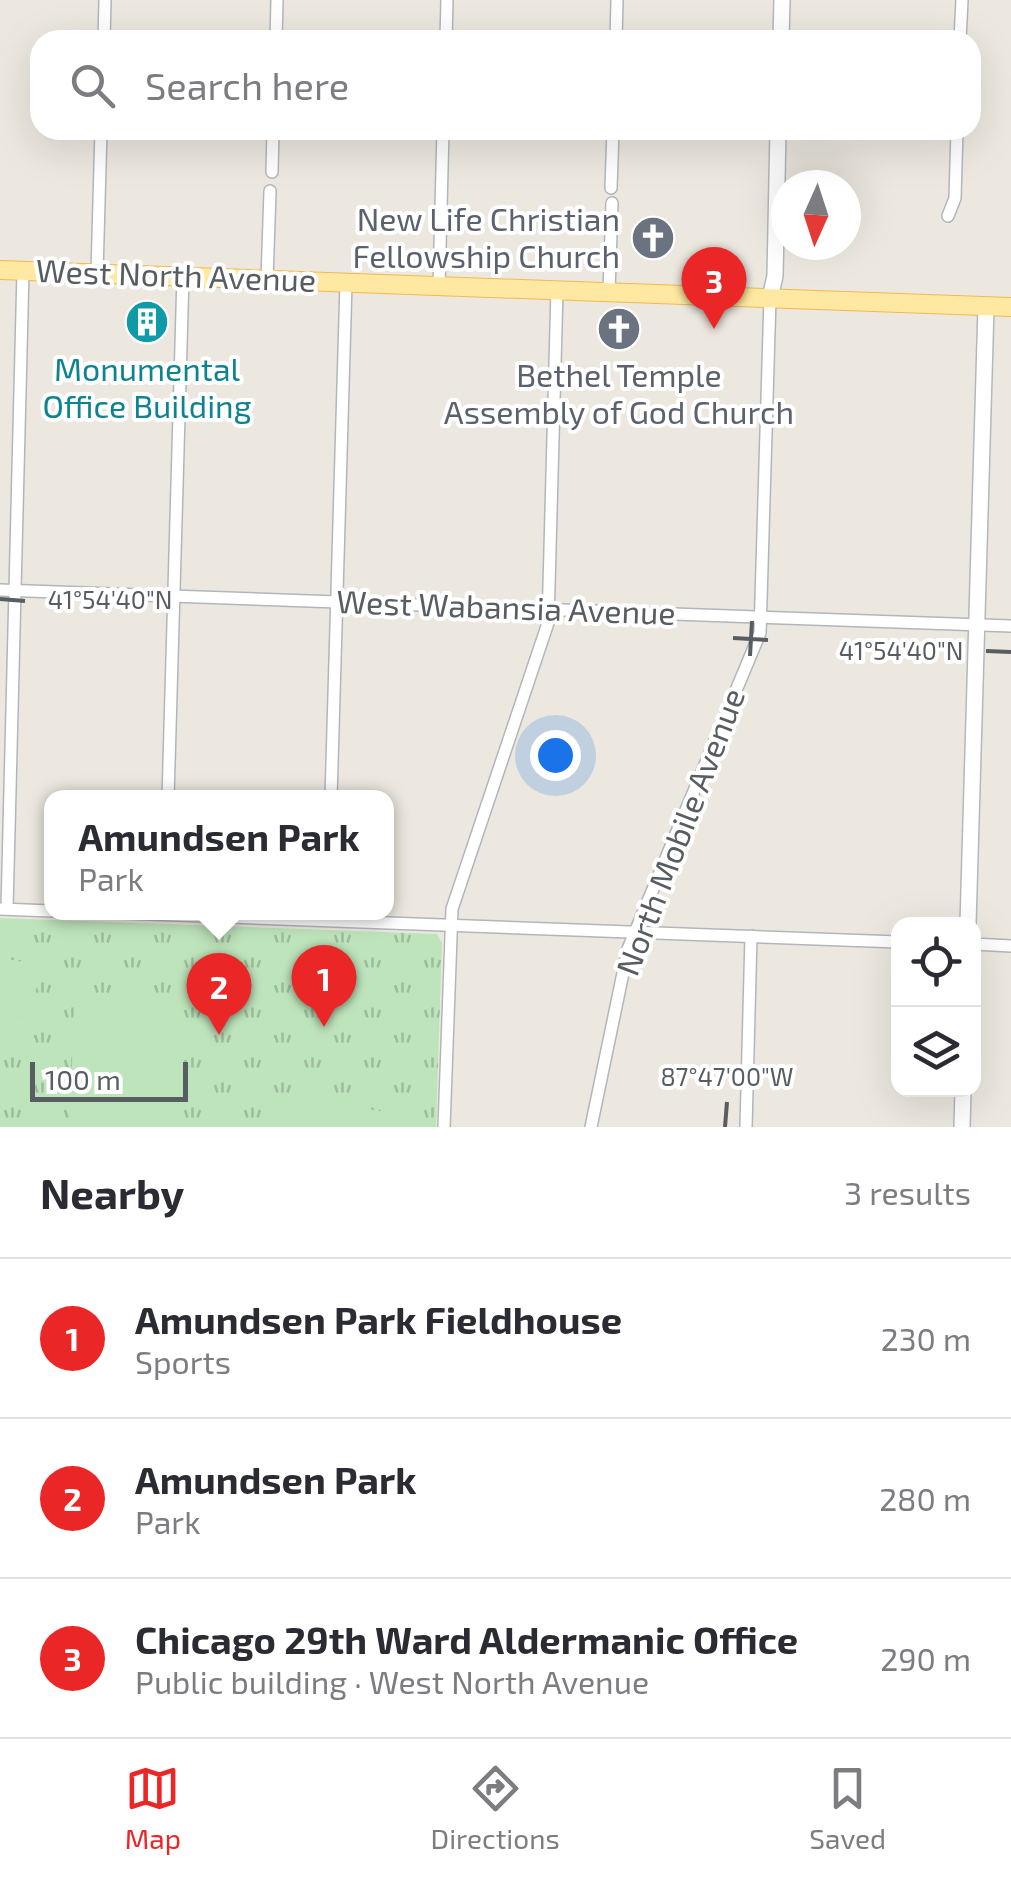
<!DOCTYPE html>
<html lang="en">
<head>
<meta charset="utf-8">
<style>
	:root { --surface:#fff; --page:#f2f2f3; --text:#2b2b33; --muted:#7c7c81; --line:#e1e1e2; --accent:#eb2627 }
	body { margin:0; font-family:"Exo 2",sans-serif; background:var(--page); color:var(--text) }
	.controls { position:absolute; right:30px; bottom:30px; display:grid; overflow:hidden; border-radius:20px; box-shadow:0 10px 40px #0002 }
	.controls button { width:90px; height:90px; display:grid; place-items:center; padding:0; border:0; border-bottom:2px solid var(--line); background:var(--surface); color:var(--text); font:50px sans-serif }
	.compass { position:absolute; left:771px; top:170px; width:90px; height:90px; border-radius:50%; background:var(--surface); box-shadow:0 10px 40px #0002; rotate:183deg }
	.scale { position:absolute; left:30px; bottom:25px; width:158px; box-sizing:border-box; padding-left:10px; border:5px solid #585d61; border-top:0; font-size:28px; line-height:35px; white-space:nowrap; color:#585d61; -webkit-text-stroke:8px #fff; paint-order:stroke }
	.you { position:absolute; left:555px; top:755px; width:35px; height:35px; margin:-25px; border:8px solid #fff; border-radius:50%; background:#1a73e8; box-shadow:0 0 0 15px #1a73e833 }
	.badge { display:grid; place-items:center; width:65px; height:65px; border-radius:50%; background:var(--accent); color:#fff; font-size:32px; font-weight:700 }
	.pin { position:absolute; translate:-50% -82px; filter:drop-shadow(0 2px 5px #0008) }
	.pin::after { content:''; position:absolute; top:52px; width:35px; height:30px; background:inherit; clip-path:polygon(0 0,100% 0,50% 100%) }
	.popup { position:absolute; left:44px; top:790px; width:350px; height:130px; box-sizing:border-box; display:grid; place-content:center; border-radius:20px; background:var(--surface); filter:drop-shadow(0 2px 8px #0005); font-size:32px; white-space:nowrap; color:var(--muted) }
	.popup b { font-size:38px; color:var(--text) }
	.popup::after { content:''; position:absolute; left:50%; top:100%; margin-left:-20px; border:20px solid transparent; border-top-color:var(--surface) }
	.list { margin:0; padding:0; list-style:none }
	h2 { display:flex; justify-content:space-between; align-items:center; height:130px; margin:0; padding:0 40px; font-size:42px }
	h2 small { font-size:32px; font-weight:400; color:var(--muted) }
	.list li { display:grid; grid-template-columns:65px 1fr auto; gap:30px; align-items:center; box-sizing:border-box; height:160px; padding:0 40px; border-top:2px solid var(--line) }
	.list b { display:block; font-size:38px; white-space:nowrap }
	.list p { margin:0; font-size:32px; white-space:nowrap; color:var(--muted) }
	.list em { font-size:32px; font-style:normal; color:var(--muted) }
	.icon { flex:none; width:55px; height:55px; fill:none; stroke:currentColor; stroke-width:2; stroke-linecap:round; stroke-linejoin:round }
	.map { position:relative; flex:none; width:1011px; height:1127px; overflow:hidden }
	.search { position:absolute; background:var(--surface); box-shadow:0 10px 40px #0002; left:30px; right:30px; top:30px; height:110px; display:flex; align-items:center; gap:25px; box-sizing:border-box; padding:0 35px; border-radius:30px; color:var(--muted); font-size:38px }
	.sheet { height:610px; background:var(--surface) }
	nav { display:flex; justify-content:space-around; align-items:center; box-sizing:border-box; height:140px; border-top:2px solid var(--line); background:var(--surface); font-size:28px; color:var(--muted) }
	nav a { display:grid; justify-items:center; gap:5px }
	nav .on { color:var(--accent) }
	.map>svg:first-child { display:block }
</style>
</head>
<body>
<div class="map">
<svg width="1011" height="1127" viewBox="0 0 1011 1127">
	<defs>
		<pattern id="grass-tufts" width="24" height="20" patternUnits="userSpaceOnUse" patternTransform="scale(2.5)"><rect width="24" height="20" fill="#bee4bb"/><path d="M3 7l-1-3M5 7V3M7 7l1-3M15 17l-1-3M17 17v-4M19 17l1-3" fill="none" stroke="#9dbc9b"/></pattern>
	</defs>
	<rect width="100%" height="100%" fill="#ece8df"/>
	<path fill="url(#grass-tufts)" d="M0 918 437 934 442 943 436 1127H0Z"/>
	<g fill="#bee4bb">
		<path d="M0 958 43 965C37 996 25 1015 0 1035Z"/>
		<path d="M74 1001 175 1005 171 1127H70Z"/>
		<path d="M306 1098 403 1115 400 1127H296L301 1103Z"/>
	</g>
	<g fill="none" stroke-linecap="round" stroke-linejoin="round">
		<g stroke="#b2b6bb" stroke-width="14">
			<g id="street">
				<path d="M104 40 105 0"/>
				<path d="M276 40 277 0"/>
				<path d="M446 40 447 0"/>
				<path d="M616 40 617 0"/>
				<path d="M960 40 962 0"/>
				<path d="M272 172 273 130"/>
				<path d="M611 188 613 130"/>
				<path d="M948 216 955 198 957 130"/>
				<path d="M97 273 101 130"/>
				<path d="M267 280 270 191"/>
				<path d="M439 286 443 130"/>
				<path d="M609 292 612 203"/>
				<path d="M0 590 1011 626"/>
				<path d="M168 798 183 276"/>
				<path d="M331 798 346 283"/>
				<path d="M0 909 51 911"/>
				<path d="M7 909 23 271"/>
				<path d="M97 912 898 942"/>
				<path d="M974 944 1011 946"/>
				<path d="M444 1127 452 909 548 623 557 290"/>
				<path d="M591 1127 628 949 760 633 770 298"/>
				<path d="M746 1127 751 936"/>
			</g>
		</g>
		<g stroke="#b3b8bd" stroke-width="18">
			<g id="secondary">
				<path d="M781 40 782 0"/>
				<path d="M770 298 775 276 778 130"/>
				<path d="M968 924 986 307"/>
				<path d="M962 1127 963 1090"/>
			</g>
		</g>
		<g stroke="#f3b851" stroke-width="20">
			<path id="primary" d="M0 270 1011 307"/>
		</g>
		<use href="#street" stroke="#fff" stroke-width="11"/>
		<use href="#secondary" stroke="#fff" stroke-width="15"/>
		<use href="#primary" stroke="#ffe8a1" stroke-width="18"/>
	</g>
	<path fill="none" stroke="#585d61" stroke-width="4" d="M0 599 25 601M733 638 768 640M986 651 1011 652M750 656 752 621M725 1127 727 1102"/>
	<defs>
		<g id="church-disc" transform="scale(2.25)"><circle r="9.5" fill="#6b7280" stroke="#fff"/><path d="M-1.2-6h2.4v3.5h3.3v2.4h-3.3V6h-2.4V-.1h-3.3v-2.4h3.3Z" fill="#fff"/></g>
		<g id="building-disc" transform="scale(2.25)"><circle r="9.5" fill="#0f9aa8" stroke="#fff"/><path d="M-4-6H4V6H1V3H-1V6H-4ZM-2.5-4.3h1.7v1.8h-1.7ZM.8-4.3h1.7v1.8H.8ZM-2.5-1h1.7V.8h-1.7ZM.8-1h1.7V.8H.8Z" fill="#fff"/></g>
	</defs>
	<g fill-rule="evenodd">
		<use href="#church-disc" x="653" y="238"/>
		<use href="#building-disc" x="147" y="322"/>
		<use href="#church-disc" x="619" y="329"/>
	</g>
	<g text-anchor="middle" stroke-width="8" stroke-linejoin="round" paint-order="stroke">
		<g font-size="32" fill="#5b616d" stroke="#fff" text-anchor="end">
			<text x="620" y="231">New Life Christian<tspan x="620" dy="37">Fellowship Church</tspan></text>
			<text x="619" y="387" text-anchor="middle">Bethel Temple<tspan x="619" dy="37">Assembly of God Church</tspan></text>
		</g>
		<g font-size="32" fill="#585d61" stroke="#fff">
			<text transform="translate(176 276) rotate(2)" y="11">West North Avenue</text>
			<text transform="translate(506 608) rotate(2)" y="11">West Wabansia Avenue</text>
			<text transform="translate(681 832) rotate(-69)" y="11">North Mobile Avenue</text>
		</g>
		<g font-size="32" fill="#0d838f" stroke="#fff">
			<text x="147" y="381">Monumental<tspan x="147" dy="37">Office Building</tspan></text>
		</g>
	</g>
	<g font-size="25" text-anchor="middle" fill="#585d61" stroke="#fff" stroke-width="8" stroke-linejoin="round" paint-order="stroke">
		<text x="110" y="609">41°54'40"N</text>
		<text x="901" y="660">41°54'40"N</text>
		<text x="727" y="1086">87°47'00"W</text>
	</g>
</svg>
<div class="controls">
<button><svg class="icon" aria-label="locate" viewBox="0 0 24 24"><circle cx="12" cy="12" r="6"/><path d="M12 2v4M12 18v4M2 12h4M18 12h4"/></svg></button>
<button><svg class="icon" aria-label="layers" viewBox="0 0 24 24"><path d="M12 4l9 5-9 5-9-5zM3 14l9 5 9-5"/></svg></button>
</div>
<svg class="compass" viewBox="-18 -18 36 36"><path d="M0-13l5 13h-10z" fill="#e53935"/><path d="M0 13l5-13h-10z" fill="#7c7c81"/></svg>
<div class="scale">100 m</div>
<div class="you"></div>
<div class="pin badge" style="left:324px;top:1027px">1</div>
<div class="pin badge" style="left:219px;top:1035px">2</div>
<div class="popup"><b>Amundsen Park</b>Park</div>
<div class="pin badge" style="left:714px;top:329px">3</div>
<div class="search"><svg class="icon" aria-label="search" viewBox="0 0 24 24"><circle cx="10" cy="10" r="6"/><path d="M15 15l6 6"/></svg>Search here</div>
</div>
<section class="sheet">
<h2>Nearby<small>3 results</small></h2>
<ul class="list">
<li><span class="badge">1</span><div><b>Amundsen Park Fieldhouse</b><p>Sports</p></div><em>230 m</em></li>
<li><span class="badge">2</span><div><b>Amundsen Park</b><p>Park</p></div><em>280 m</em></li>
<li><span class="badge">3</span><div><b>Chicago 29th Ward Aldermanic Office</b><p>Public building · West North Avenue</p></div><em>290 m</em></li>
</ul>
</section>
<nav>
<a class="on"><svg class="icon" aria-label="map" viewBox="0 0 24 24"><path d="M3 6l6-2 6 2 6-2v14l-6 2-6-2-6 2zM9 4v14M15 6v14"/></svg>Map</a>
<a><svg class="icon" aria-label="directions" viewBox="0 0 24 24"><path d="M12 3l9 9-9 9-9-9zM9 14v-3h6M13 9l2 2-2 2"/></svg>Directions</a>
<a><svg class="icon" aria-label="saved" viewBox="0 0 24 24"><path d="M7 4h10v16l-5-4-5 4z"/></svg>Saved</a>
</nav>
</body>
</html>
